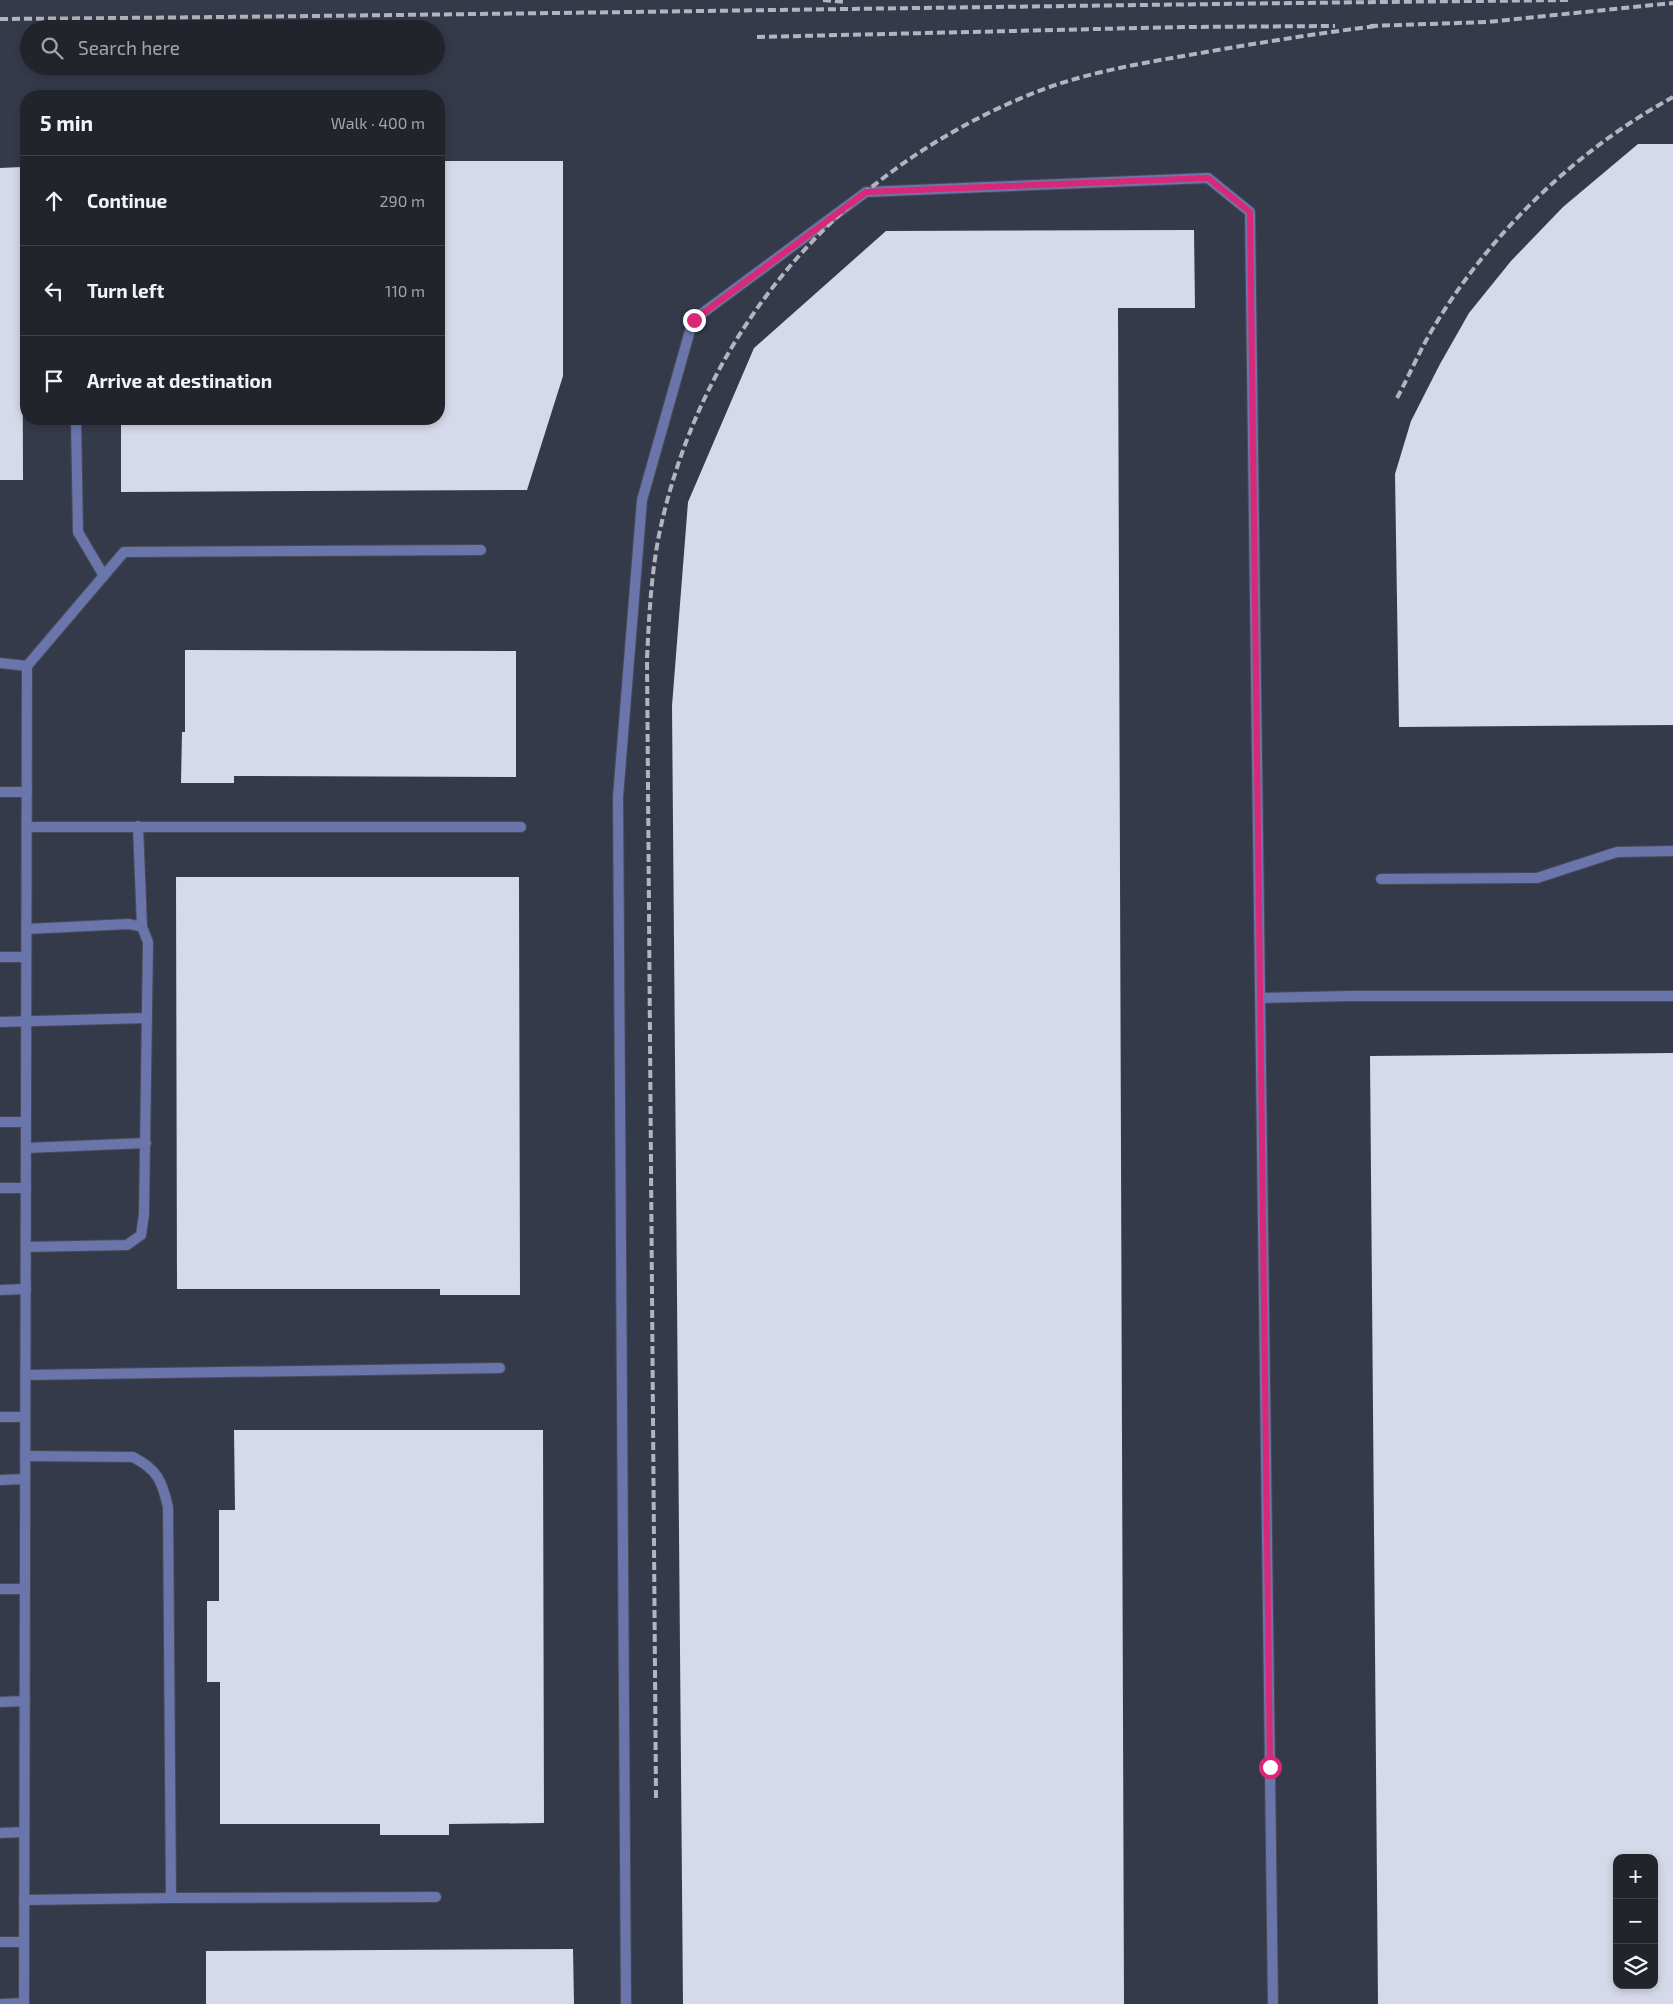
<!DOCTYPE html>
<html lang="en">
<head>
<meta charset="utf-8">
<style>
	:root { --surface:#22242c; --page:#2e3038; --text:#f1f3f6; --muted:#a2a4a9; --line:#3f4148 }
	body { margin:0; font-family:"Exo 2",sans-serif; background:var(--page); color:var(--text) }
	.controls { position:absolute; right:15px; bottom:15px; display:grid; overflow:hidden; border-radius:10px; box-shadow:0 2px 8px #0003 }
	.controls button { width:45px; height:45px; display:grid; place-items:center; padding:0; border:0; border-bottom:1px solid var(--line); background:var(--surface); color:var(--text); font:25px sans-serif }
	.stop { position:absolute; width:15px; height:15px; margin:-11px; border:4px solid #db2777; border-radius:50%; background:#fff }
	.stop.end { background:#db2777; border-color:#fff; box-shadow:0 1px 5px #0008 }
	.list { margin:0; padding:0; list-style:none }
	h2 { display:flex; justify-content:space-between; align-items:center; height:65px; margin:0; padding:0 20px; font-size:21px }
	h2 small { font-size:16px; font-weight:400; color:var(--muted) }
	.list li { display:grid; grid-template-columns:32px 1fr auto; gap:15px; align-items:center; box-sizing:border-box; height:90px; padding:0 20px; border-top:1px solid var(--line) }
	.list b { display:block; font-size:19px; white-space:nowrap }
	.list em { font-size:16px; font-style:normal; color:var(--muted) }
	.icon { flex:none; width:28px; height:28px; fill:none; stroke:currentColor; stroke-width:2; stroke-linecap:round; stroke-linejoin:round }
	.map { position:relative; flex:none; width:1673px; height:2004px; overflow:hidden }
	.search { position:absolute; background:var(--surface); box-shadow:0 2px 8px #0003; left:20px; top:20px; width:425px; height:55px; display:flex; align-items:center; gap:12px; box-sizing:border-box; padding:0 18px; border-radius:28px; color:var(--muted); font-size:19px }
	.panel { position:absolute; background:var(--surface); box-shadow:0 2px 8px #0003; left:20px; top:90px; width:425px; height:335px; border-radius:20px }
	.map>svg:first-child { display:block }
</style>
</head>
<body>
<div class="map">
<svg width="1673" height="2004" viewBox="0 0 1673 2004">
	<rect width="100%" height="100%" fill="#2d303b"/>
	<path fill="#353a4b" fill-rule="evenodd" d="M0 0H1673V2004H0ZM29 29H436V66H29ZM26 96H439V419H26ZM1617 1858H1654V1985H1617Z"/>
	<g fill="#d5d9e9" fill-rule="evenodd">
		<path d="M1638 144H1673V725L1399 727 1395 474 1411 421 1440 364 1469 313 1511 261 1563 207Z"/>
		<path d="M439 161H563V376L527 490 121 492V419H439Z"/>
		<path d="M22 167 23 480H0V168Z"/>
		<path d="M1194 230 1195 308H1118L1124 2004H683L672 706 688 502 754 348 886 231Z"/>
		<path d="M185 650 516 651V777L234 776V783H181L182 732H185Z"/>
		<path d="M176 877H519L520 1295H440V1289H177Z"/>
		<path d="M1673 1053V2004H1378L1370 1056ZM1617 1858H1654V1985H1617Z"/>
		<path d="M234 1430H543L544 1823 449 1824V1835H380V1824H220V1682H207V1601H219V1510H235Z"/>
		<path d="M573 1949 574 2004H206V1951Z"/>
	</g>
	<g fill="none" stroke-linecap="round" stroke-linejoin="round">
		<g stroke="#484b55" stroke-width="12">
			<g id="service">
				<path d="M76 419 78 532 104 576"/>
				<path d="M0 663 27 666 124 552 481 550"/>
				<path d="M0 792H27"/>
				<path d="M138 826 142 927"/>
				<path d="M27 827H521"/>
				<path d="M1381 879 1537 878 1617 852 1673 851"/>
				<path d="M0 957H26"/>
				<path d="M1260 998 1351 996H1673"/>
				<path d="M0 1022 147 1018"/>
				<path d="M0 1122H26"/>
				<path d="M26 1148 146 1143"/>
				<path d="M0 1188H26"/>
				<path d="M26 1247 127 1245 141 1235 144 1214 148 942 142 927 129 924 27 929"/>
				<path d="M0 1290 26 1289"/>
				<path d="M26 1375 500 1368"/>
				<path d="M0 1417H25"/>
				<path d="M0 1480 25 1479"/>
				<path d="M0 1589H25"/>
				<path d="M0 1702 25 1701"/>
				<path d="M0 1833 24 1832"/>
				<path d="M171 1898 436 1897"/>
				<path d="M24 1900 171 1898 168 1507C162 1481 158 1470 133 1457L25 1456"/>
				<path d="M0 1942H24"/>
				<path d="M1 2004 24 2003"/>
				<path d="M626 2004 618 797 642 500 693 320 866 192 1208 178 1250 212 1273 2004"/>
			</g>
		</g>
		<g stroke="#484b55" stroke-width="12">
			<path id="minor" d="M24 2004 27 666"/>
		</g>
		<use href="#service" stroke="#6975ab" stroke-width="10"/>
		<use href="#minor" stroke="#6975ab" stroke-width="10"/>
		<g stroke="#b3b5be" stroke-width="4" stroke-dasharray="8 4" stroke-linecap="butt">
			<path d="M823 0 846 2"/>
			<path d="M0 19C524 15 1047 5 1571 0"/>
			<path d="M1370 26 1487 22 1673 3"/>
			<path d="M757 37 1183 27 1335 26"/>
			<path d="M1397 398C1409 376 1419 352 1432 330 1489 234 1575 151 1673 97"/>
			<path d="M656 1798 647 659C649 617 651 576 659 535 702 329 842 169 1036 92 1085 73 1137 64 1189 55 1251 44 1313 34 1376 26"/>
		</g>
	</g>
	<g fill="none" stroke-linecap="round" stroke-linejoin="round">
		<path stroke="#db2777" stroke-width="6" d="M694 320 866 192 1208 178 1250 212 1270 1767"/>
	</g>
</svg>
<div class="controls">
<button>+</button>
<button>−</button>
<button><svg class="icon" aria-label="layers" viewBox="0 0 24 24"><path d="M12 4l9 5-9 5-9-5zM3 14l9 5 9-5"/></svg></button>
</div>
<div class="stop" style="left:1270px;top:1767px"></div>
<div class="stop end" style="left:694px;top:320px"></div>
<div class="search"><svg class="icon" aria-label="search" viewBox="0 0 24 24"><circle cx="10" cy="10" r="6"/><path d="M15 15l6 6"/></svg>Search here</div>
<section class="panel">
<h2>5 min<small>Walk · 400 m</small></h2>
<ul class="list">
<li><svg class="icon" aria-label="ahead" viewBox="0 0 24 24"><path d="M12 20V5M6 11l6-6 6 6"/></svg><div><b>Continue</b></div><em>290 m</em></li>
<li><svg class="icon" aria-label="left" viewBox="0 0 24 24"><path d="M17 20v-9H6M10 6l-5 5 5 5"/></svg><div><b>Turn left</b></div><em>110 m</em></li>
<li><svg class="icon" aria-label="arrive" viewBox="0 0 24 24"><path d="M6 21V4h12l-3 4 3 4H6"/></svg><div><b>Arrive at destination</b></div></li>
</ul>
</section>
</div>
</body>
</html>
